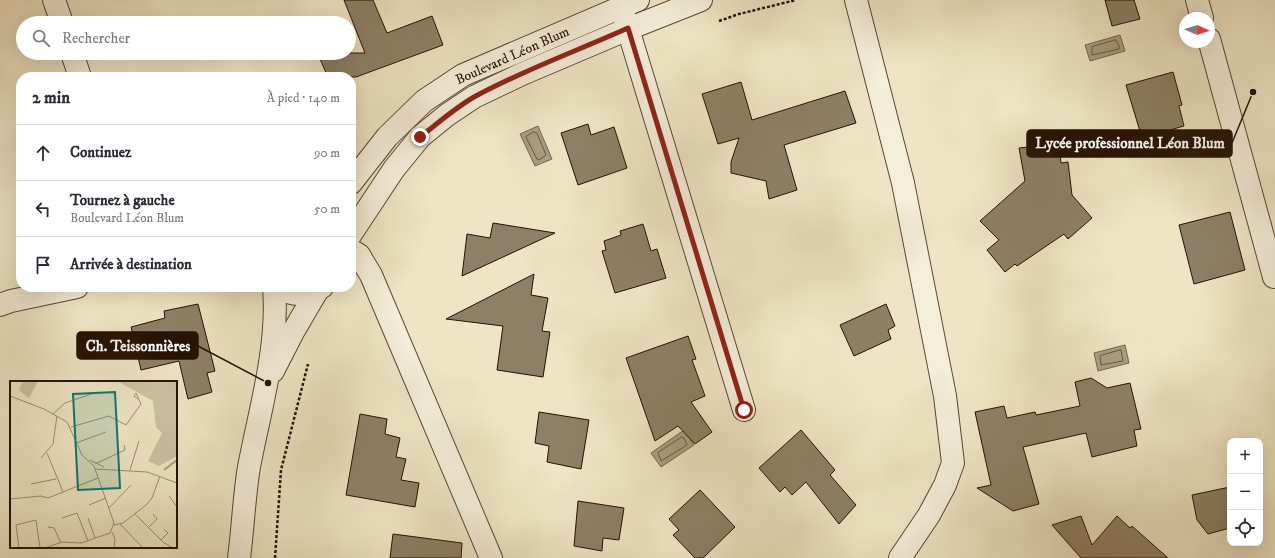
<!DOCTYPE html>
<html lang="fr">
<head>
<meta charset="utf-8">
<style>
	:root { --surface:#fff; --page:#f7f7f7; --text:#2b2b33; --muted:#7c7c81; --line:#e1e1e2 }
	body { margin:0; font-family:"IM FELL DW Pica",serif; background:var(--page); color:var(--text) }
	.controls { position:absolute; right:12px; bottom:12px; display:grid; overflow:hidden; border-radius:8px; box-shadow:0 4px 16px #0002 }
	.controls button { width:36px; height:36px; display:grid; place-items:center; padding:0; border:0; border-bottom:1px solid var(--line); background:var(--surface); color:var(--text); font:20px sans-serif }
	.compass { position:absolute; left:1179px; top:12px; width:36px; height:36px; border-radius:50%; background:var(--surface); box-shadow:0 4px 16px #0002; rotate:93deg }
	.stop { position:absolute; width:12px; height:12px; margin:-9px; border:3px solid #8f2418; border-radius:50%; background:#fff }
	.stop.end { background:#8f2418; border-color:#fff; box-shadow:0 1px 4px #0008 }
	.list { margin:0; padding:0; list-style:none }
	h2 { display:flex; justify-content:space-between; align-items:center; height:52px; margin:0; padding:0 16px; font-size:17px }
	h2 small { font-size:13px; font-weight:400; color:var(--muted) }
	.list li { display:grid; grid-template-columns:26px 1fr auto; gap:12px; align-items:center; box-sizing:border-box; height:56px; padding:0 16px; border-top:1px solid var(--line) }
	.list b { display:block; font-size:15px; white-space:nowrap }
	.list p { margin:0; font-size:13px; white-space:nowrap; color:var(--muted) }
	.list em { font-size:13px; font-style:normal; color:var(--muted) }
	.icon { flex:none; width:22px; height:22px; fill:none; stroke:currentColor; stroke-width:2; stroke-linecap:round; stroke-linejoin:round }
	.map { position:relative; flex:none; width:1275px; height:558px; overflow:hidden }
	.search { position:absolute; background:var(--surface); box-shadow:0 4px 16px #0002; left:16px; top:16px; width:340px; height:44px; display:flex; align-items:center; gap:10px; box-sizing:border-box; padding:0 14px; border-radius:22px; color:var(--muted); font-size:15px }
	.panel { position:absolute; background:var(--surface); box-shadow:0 4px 16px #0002; left:16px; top:72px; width:340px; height:220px; border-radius:16px }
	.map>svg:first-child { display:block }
</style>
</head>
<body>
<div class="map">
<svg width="1275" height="558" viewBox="0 0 1275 558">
	<rect width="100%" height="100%" fill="#efe5c4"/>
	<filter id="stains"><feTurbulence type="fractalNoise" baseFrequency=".005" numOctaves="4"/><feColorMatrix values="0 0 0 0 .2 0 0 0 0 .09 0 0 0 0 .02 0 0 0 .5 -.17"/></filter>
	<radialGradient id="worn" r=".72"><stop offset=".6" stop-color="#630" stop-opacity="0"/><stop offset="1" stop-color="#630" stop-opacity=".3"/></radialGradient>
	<g fill="#aa9d82" stroke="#75654e">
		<path d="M1120 35 1125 51 1090 61 1085 45Z"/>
		<path d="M538 126 552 159 535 166 520 134Z"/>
		<path d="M1125 345 1129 363 1098 371 1094 353Z"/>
		<path d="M684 430 694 445 661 467 651 453Z"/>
	</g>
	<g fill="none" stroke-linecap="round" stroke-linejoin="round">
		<g stroke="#685742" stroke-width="1">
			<path d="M1116 40 1119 46V49L1092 55V47Z"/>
			<path d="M534 132 537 133 546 155 539 160 537 159 526 137Z"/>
			<path d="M1121 350 1123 361 1101 365 1100 356Z"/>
			<path d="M682 437 684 438 687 445 661 461 658 453Z"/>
		</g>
	</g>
	<g fill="#8e7f66" stroke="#251101">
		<path d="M344 0H373L387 33 432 16 443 45 356 77H328L320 59 335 53H365Z"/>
		<path d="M1105 0H1134L1140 19 1112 26Z"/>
		<path d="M1173 72 1182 105 1179 106 1184 126 1142 138 1126 85Z"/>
		<path d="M741 82 752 120 845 91 856 123 784 145 797 190 769 199 766 181 731 173V162L739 138 718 144 702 94Z"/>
		<path d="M588 124 591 135 614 127 627 168 578 185 561 133Z"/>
		<path d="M1059 144 1061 163 1068 162 1072 195 1092 218 1068 239 1064 234 1017 266 1015 264 1005 272 987 250 999 240 980 221 1025 181 1019 148Z"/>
		<path d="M1230 212 1245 270 1194 284 1179 225Z"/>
		<path d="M493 223 555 233 462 276 467 234 490 238Z"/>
		<path d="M643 224 651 251 657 249 666 278 615 293 602 251 606 250 604 241 621 235 620 231Z"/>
		<path d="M534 274 531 295 548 298 542 331 550 332 543 377 497 370 503 326 446 319Z"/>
		<path d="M198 304 215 371 207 373 212 392 188 399 179 361 141 370 131 327 165 318 164 311Z"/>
		<path d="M886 304 895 326 888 330 891 339 854 356 840 325Z"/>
		<path d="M688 336 696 359 692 360 705 396 691 402 712 432 695 444 678 426 655 441 626 358Z"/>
		<path d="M1091 378 1107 388 1130 383 1141 429 1134 430 1137 446 1092 457 1086 433 1023 447 1039 504 1013 511 977 488 991 485 975 412 1004 406 1007 418 1035 412 1036 415 1080 406 1075 382Z"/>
		<path d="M539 412 589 420 581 469 547 462 549 446 535 443Z"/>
		<path d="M360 414 387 419 385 434 400 438 396 457 406 459 401 480 419 483 415 507 346 495Z"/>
		<path d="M801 430 835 470 830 475 856 505 839 524 806 482 792 495 785 487 780 492 759 468Z"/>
		<path d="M1230 487V528L1208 534 1197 520 1192 495Z"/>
		<path d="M700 490 735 527 703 558H695L673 535 679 530 669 519Z"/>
		<path d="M578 501 624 508 619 540 603 538 602 551 574 546Z"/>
		<path d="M1081 516 1092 545 1117 516 1130 528 1132 526 1168 558H1081L1052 525Z"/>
		<path d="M393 534 462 543 461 558H390Z"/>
	</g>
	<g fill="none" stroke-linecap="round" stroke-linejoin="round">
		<g stroke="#584632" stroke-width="24">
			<g id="minor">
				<path d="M54 0 62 23"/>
				<path d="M856 0 903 183 945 396 953 463 945 485 929 515 900 558"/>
				<path d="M1197 0 1202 18"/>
				<path d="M621 6 744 410"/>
				<path d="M1209 39 1274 277"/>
				<path d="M72 53 80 77"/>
				<path d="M351 183 387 137 424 101 463 75 638 0"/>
				<path d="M351 234 394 169 420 137 447 115 474 97 522 74 628 29 701 0"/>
				<path d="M351 250 359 255 371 275 491 558"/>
				<path d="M279 287C292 297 309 296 322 287"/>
				<path d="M0 305 11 301 77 287"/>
				<path d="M273 371 293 332 317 291"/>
				<path d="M239 558C243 528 244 497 249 467 260 409 279 347 274 287"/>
			</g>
		</g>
		<g stroke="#251101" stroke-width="2.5" stroke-dasharray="3 2" stroke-linecap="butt">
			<path d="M719 21 739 14 796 0"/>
			<path d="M275 558 281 470 308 364"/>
		</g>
		<use href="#minor" stroke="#f5eed9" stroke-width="22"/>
	</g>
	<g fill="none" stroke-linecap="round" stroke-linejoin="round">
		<path stroke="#8f2418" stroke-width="5" d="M420 137C438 123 455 108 474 97 523 70 577 51 628 28L744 410"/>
	</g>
	<g text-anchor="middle" stroke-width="3" stroke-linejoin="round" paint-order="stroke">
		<g font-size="14" fill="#251101" stroke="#f5eed9">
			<text transform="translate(512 55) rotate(-24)" y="5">Boulevard Léon Blum</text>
		</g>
	</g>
	<g transform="translate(10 381)">
		<rect width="167" height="167" fill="#efe5c4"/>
		<path d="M13 0H28L19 17 9 9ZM107 0H167V75L149 85 138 80 152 52 146 46 143 20Z" fill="#cdc1a3"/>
		<path fill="none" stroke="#aa9d82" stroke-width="2" d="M154 89 167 79"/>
		<path fill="none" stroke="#9e9076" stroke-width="1" d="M0 15 34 28 57 41 72 74 84 85 104 142 100 152 71 162 52 161 35 167M43 33 55 22 84 12M61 46 99 35 116 44 131 23 126 12 124 15 128 18M66 62 96 51M37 72 53 111 88 97M31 77 43 63 47 35M80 79 94 86M85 83 115 69 114 64M85 88 137 91 167 102M120 89 129 60M21 103 46 98M159 115 167 126M0 118 31 115 38 117 53 111M79 124 96 117M99 127 121 104M125 133 153 161 163 167M52 137 67 132 78 160M78 137 85 157M110 143 133 167M104 144 113 142 136 124 142 117 150 95M38 146 44 147 51 162M139 146 147 138 143 133M102 151 105 158 104 167M151 159 158 152 154 148M9 167 6 144 26 139 30 167"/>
		<path fill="#0f766e" fill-opacity="0.15" stroke="#0f766e" stroke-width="2" d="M105 11 110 107 68 109 63 13Z"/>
		<rect width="167" height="167" fill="none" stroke="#251101" stroke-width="2"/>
	</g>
	<path fill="none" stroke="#251101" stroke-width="1.5" d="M1253 92L1232 143M268 383L198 346"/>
	<g fill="#251101" stroke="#f5eed9" stroke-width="1.5">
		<circle cx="1253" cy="92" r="4"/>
		<circle cx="268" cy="383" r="4"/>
	</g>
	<g fill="#251101" stroke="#251101" stroke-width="1.5">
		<rect x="1027" y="130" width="205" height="27" rx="4"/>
		<rect x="77" y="332" width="121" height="27" rx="4"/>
	</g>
	<g font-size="15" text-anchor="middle" font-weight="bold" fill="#fff">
		<text x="1130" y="148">Lycée professionnel Léon Blum</text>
		<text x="138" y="351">Ch. Teissonnières</text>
	</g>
	<rect width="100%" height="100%" filter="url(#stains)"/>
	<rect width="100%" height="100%" fill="url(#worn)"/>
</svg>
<div class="controls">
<button>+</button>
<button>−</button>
<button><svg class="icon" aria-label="locate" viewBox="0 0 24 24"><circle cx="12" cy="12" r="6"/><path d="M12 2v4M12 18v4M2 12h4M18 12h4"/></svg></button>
</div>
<svg class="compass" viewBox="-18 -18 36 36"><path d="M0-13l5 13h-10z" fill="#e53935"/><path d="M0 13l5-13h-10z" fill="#7c7c81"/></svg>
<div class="stop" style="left:744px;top:410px"></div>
<div class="stop end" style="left:420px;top:137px"></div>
<div class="search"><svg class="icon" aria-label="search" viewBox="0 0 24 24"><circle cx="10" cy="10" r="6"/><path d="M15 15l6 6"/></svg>Rechercher</div>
<section class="panel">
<h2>2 min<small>À pied · 140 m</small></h2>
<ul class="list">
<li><svg class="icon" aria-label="ahead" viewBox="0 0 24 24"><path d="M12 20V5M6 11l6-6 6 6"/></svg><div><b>Continuez</b></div><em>90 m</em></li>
<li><svg class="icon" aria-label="left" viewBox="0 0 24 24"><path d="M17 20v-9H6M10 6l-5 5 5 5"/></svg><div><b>Tournez à gauche</b><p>Boulevard Léon Blum</p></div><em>50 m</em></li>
<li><svg class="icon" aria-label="arrive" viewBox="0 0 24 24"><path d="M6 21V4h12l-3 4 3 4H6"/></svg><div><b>Arrivée à destination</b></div></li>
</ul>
</section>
</div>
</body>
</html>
